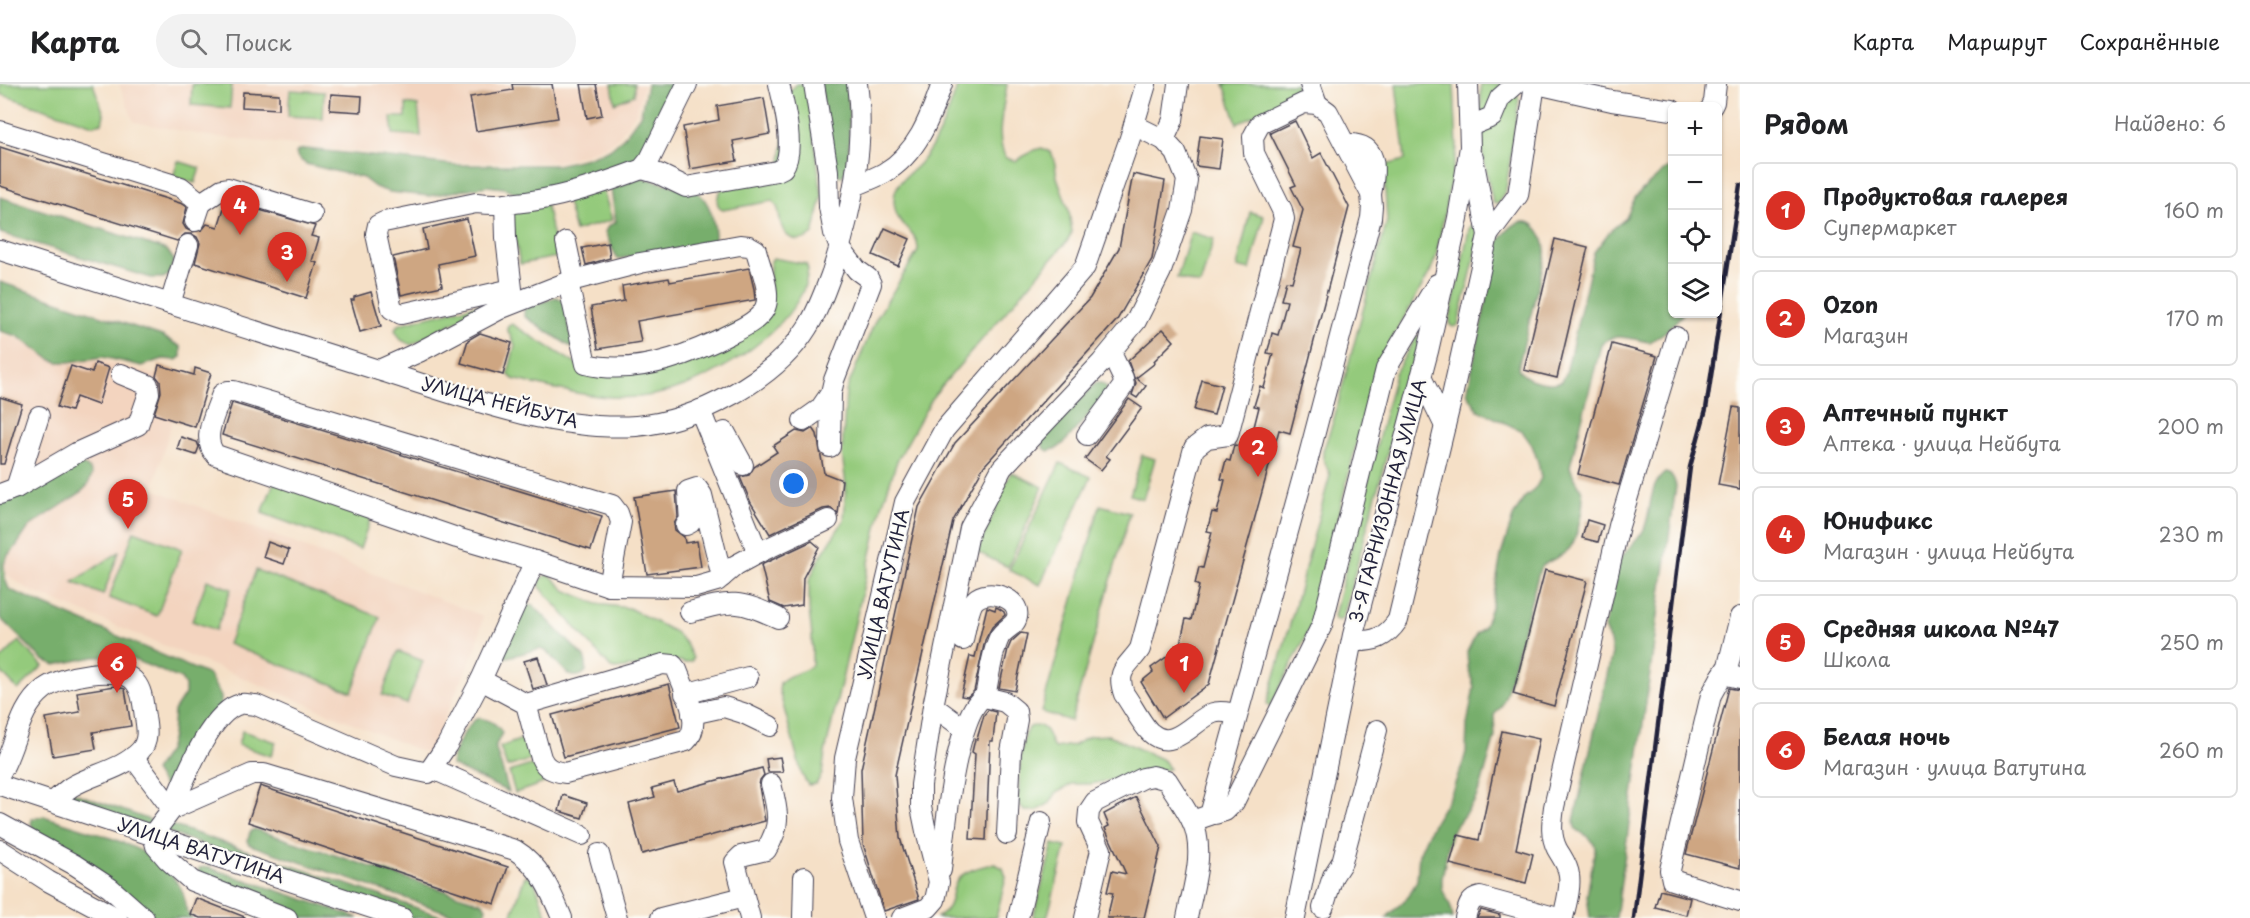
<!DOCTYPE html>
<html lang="ru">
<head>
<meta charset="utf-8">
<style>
	:root { --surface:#fff; --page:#f2f2f2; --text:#202124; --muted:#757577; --line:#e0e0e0; --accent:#d93025 }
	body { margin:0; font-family:"Playpen Sans",sans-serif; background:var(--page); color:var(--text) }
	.controls { position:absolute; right:18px; top:18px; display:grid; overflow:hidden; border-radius:9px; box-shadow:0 2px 4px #0004 }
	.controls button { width:54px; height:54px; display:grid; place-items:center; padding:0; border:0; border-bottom:2px solid var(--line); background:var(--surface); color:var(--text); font:30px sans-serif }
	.you { position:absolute; left:794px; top:400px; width:21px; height:21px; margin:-15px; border:4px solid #fff; border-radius:50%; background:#1a73e8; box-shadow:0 0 0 9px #1a73e833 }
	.badge { display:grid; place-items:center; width:39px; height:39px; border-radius:50%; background:var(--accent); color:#fff; font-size:20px; font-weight:700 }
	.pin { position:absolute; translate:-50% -50px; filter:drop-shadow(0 2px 3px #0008) }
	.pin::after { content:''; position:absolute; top:32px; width:21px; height:18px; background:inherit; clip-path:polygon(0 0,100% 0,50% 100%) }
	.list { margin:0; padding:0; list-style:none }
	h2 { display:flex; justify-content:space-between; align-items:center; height:78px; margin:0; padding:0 24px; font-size:26px }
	h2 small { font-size:20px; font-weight:400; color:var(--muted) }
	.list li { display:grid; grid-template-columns:39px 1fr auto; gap:18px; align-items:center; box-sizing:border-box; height:96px; margin:0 12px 12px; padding:0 12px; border:2px solid var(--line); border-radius:9px }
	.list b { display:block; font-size:22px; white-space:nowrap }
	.list p { margin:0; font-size:20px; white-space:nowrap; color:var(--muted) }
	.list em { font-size:20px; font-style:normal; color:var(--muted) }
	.icon { flex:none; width:33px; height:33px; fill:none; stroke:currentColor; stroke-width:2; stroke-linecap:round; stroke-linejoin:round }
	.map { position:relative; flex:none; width:1740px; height:834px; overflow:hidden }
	header { display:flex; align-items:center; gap:36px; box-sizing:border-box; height:84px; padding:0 30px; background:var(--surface); border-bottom:2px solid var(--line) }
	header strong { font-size:28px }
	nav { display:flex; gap:33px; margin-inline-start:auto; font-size:21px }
	.search { width:420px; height:54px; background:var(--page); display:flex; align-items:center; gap:15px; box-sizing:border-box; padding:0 21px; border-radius:33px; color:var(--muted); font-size:22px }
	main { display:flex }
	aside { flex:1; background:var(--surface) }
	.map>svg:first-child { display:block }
</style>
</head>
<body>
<header>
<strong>Карта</strong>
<div class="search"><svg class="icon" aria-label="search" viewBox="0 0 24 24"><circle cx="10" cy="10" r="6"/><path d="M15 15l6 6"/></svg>Поиск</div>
<nav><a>Карта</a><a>Маршрут</a><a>Сохранённые</a></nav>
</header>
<main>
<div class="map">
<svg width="1740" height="834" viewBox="0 0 1740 834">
	<rect width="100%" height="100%" fill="#fdfcf7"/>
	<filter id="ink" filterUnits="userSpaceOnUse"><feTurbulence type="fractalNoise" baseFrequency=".0167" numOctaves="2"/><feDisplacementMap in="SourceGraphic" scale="12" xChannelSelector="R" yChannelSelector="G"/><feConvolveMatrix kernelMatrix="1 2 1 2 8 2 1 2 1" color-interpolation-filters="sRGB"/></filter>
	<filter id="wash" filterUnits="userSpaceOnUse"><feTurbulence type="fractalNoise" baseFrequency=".008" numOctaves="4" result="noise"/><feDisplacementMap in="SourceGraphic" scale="24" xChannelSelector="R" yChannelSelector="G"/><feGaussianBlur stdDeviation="1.35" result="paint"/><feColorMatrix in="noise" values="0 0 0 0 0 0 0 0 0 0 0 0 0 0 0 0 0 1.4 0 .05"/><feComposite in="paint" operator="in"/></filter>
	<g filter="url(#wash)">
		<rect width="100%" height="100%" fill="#f5e0c7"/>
		<g fill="#f3d4bf">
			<path d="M119 0H644L638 26 620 51 608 61 586 70 558 78H457L208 52 134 38Z"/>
			<path d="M0 251 183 298 153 405 483 532 477 562 428 670 29 506 0 486Z"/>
		</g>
		<g fill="#94ca7c" stroke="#5b765c" stroke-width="1.5">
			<path d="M0 0H93L104 30 102 39 93 41 0 10Z"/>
			<path d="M192 0H232L230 24 191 21Z"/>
			<path d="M612 0H634V11L615 19Z"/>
			<path d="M796 0H807L822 113 813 150C803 159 787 158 782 143 778 134 781 123 772 117L723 126C714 121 717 112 722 105L779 93 790 7Z"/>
			<path d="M958 0H1007C1004 23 994 53 1006 74L1016 77 1034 66 1042 64 1050 68 1054 75 1057 93 1069 127 1072 148 1068 156 934 311 897 377 882 422 825 669 822 690 816 700 808 701 802 691 779 606 780 599C789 588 802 591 812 581V552L809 526V497L819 475 844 436 846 402 842 369 846 307 876 235 918 167C918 142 895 147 894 116 894 98 909 91 920 79 939 56 949 28 958 0Z"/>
			<path d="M1224 0H1296L1300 8 1237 40Z"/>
			<path d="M1396 0H1454L1457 64 1436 173 1430 188 1375 285 1310 544 1270 623 1267 619 1289 544 1330 391 1323 374V367L1333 338 1387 137 1385 106 1386 81 1405 76Z"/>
			<path d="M1481 0H1501L1516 8 1519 15 1506 105 1498 120 1493 119 1481 62Z"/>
			<path d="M290 6 324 8 323 34 288 32Z"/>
			<path d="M406 20 418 22 421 52 393 50 391 33H406Z"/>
			<path d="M178 77 200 84 195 99 173 93Z"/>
			<path d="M603 105 612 136 575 147 566 115Z"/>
			<path d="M546 120 557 173 520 180 510 127Z"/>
			<path d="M1250 128 1264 132 1250 186 1237 183Z"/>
			<path d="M1474 141 1477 142 1479 157 1458 241 1453 243 1450 241V235L1469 145 1470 142Z"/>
			<path d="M1191 148 1214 155 1200 201 1177 194Z"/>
			<path d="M773 174 806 180 808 185C807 193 805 204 801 211 774 261 695 308 639 313 597 316 554 305 513 295L508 290 515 261 507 245 508 242 512 240 584 285 617 288 769 227 770 179Z"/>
			<path d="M484 219 486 222 411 261 401 256 395 246 397 242 403 239Z"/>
			<path d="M1418 252 1420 258 1393 348 1343 533 1339 537 1335 536 1334 532 1395 289 1416 253Z"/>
			<path d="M1142 371 1155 375 1143 415 1130 411Z"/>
			<path d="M1060 379 1091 393 1040 501 1009 486Z"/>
			<path d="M1011 388 1043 403 1008 483 977 468Z"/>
			<path d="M274 398 371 433 360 465 262 429Z"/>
			<path d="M1100 421 1130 429 1071 637 1041 628Z"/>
			<path d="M134 447 182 465 157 532 109 514Z"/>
			<path d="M119 468 103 511 73 498Z"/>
			<path d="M256 486 380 533 352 608 228 560Z"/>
			<path d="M547 491 551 492 565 506 597 520 629 524 675 548 686 560 693 574 692 577 685 579 680 577 616 585 611 584 540 503V495Z"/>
			<path d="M207 496 231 505 216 546 192 537Z"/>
			<path d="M19 557 43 582 18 606 0 587V576Z"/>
			<path d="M398 567 423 577 407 620 382 611Z"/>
			<path d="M1037 641C1050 645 1048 655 1054 664L1074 661 1090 652 1109 651 1161 675 1166 679 1169 685 1091 700H1072L1056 709 1050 719 1036 727H1024L1018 717 1021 669 1026 648 1030 643Z"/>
			<path d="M242 647 276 658 271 672 238 661Z"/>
			<path d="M528 653 536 674 507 683 500 663Z"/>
			<path d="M537 679 544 699 515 709 509 688Z"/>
			<path d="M1053 760 1066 763 1047 834H1033Z"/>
			<path d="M995 780 1003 784 1006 793 996 834H936C968 817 931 790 995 780Z"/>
			<path d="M525 792 533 794 548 834H511Z"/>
		</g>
		<g fill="#77ae6c" stroke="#4c6854" stroke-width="1.5">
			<path d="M647 0 672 1 645 68 635 80 532 110 520 111 504 104 487 102 429 112 389 108 375 103 363 94 306 80 298 74 296 69 299 66 307 65 455 81H557L587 74 610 65 624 53 641 30Z"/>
			<path d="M820 0H847C849 18 853 80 842 93L836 89Z"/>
			<path d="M1672 84V230H1683L1665 248 1650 258C1632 256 1614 246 1601 261L1570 382C1572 393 1579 398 1582 408 1585 420 1577 458 1568 466 1560 474 1548 476 1540 484L1506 610 1501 623 1494 631 1495 653 1481 702 1474 718 1451 748 1442 794V805L1450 821 1453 834H1386L1409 812 1417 796 1419 770 1431 743 1450 712 1463 679 1466 668 1467 641 1474 603 1468 583 1467 568 1476 550 1484 543 1492 521 1501 471 1513 433 1524 414 1535 405 1541 394 1538 378 1532 361 1522 347 1478 326 1467 309 1499 157C1504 151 1509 143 1516 140 1536 130 1547 157 1545 173L1518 284C1524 297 1549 302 1562 297L1566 289 1594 168 1610 147 1626 134 1635 114 1642 106 1666 85Z"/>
			<path d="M640 93 697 108C710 117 715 138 715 154L711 160 617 175 605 148 608 142 616 138 611 106Z"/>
			<path d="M0 113 167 166 174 176 169 191 163 194H151L0 149Z"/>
			<path d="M0 198 162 252 181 263V273L176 276 163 275 142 282 103 273 69 278H58L52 276 17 252 0 247Z"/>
			<path d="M556 213 563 216 574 265 524 232V225Z"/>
			<path d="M1096 299H1101L1107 303 1104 313 1064 359 1058 364 1048 367 1043 363 1042 354Z"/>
			<path d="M81 380 89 384 92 391 87 402 80 409 29 443 15 464 8 471 4 480 5 495 9 505 17 509 209 591 221 613V621L196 650 173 701 165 704 154 687 168 667 172 652 174 627 185 610V602L181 595 125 572 94 573 55 581 43 576 0 534V420L72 382Z"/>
			<path d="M1665 389C1673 390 1674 395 1676 402L1616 834H1590L1587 812 1595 764C1593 752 1584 752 1575 744L1574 737 1612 569 1610 558 1604 544 1619 478C1625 465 1638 458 1644 445 1652 427 1648 401 1665 389Z"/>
			<path d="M533 521 584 573 586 579V587C581 593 576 593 569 591L546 567 540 565 504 574 501 570 525 522Z"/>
			<path d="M478 634C488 635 497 639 502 649L496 661V665L509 708 451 681C451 670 468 638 478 634Z"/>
			<path d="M8 688 59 705 58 710 2 699Z"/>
			<path d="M72 708 153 737 154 743 66 719Z"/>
			<path d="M44 732C77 744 141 759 164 783 170 789 177 798 181 805 187 815 183 827 192 834H154L36 748 31 740 32 735Z"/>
			<path d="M168 740 447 834H409L159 745Z"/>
			<path d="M254 745 483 819 486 824 484 834H463L250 761 248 757 250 748Z"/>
			<path d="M207 783 359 834H300L205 796 198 787 199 784Z"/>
		</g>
		<g id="blocks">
			<g fill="#cea682">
				<path d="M512 0H552L558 34 476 47 470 13 513 6Z"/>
				<path d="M581 0H596L602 31 587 34Z"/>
				<path d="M243 8 279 10V25L242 23Z"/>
				<path d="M331 10 362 12 361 28 330 26Z"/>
				<path d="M764 14 770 50 733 57 737 77 690 85 683 43 719 36 717 22Z"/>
				<path d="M1295 37 1313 74 1321 69 1349 123 1290 349 1279 346 1209 600 1163 634 1141 598 1153 588 1151 584 1179 564 1186 535 1191 536 1199 502 1195 500 1199 483 1203 484 1212 448 1207 447 1212 428 1217 429 1225 396 1221 395 1226 376 1230 377 1234 361 1249 363 1259 323 1254 322 1260 302 1264 304 1273 270 1267 269 1270 259 1272 249 1278 251 1287 217 1281 216 1286 197 1292 198 1301 165 1293 163 1303 126 1291 103 1296 101 1270 49Z"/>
				<path d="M1200 52 1223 55 1219 85 1196 82Z"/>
				<path d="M0 63 183 120 187 123 183 140 186 145 192 148 202 146 207 140 218 143 224 124 242 130 245 122 315 142 311 152 319 154 312 177 317 179 306 214 195 179 200 159 197 153 192 150H185L177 157 0 102Z"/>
				<path d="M1133 90 1165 97 1152 175 1117 236 984 382 953 437 895 691 900 754 919 815 884 827 863 760 861 685 919 423 955 359 1090 214 1119 164Z"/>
				<path d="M467 135 475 172 438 180 442 202 401 211 393 173 427 165 423 145Z"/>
				<path d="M885 144 910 155 898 182 873 171Z"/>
				<path d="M1555 155 1588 163 1557 294 1524 286Z"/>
				<path d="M608 159 610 174 586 181 582 164Z"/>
				<path d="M749 184 754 205 755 216 637 237 641 258 598 265 591 223 624 217 622 202 669 194 670 198Z"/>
				<path d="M371 208 381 242 360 248 351 216H354V213Z"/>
				<path d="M1163 245 1174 257 1154 277 1155 279 1136 294 1146 302 1137 314 1132 311 1136 299 1128 277Z"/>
				<path d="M480 249 512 259 503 291 461 279 468 256Z"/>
				<path d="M1612 260 1657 272 1619 401 1578 390Z"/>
				<path d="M95 279 109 284 98 321 76 313 71 327 57 323 71 282 92 289Z"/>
				<path d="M159 281 194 291 195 284 211 289 195 343 154 330 161 308 160 297 156 292Z"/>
				<path d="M1202 296 1222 301 1214 331 1194 326Z"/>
				<path d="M0 313 22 320 4 380H0Z"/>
				<path d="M1129 315 1142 324 1106 372 1110 375 1101 386 1085 375Z"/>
				<path d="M232 319 602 432 591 466 222 351Z"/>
				<path d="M1733 323 1740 324V405L1718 401Z"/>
				<path d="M813 344 817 350 824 389 842 396 838 430 830 424 823 425 770 450 751 419 740 393 749 391 754 383 777 368 773 362 796 347 805 349Z"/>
				<path d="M181 353 197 358 199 363 196 371 177 365Z"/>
				<path d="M676 407 678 433 674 440 675 446 684 453 685 459 697 457 701 483 647 490 634 413Z"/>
				<path d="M1587 436 1603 441 1598 458 1582 454Z"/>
				<path d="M812 457 819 463 803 494 802 521 784 524 770 518 761 481Z"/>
				<path d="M268 458 289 466 284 480 263 473Z"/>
				<path d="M1545 486 1587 497 1554 622 1513 610Z"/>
				<path d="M987 523 995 526 996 523 998 524 1004 528 1005 531 992 543 985 556 974 607 967 613 961 612 970 572 975 573Z"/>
				<path d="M1021 549 1027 550 1015 607 999 604 1008 565 1011 558Z"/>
				<path d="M538 573 547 601 533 605 524 577Z"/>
				<path d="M669 600 680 643 564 673 552 631Z"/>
				<path d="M115 602 125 605 131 642 93 648 96 665 53 672 46 634 80 628 77 608Z"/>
				<path d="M1729 604 1740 606V784L1686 770Z"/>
				<path d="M988 626 996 628 993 657H990L986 756 970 755 975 670 972 668 975 655H977L984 631Z"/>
				<path d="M1502 647 1539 655 1516 765 1533 770 1526 799 1450 780 1458 751 1479 756Z"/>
				<path d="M780 673 783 688H768L766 675Z"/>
				<path d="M762 684 764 691 760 696 759 702 765 737 642 770 629 720 655 713 652 704 674 698 677 707Z"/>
				<path d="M260 702 508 783 495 820 248 738Z"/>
				<path d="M563 711 587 719 582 734 559 727Z"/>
				<path d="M1136 713 1161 763 1144 834H1107L1113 809 1107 808 1112 787 1126 790 1105 744 1109 742 1104 730Z"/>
				<path d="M1660 806 1690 814 1686 831 1655 823Z"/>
				<path d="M196 814 245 833V834H200L190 830Z"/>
				<path d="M1481 826 1500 831V834H1477Z"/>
			</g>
		</g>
	</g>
	<g filter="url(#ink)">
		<use href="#blocks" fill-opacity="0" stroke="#423e50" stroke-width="1.5"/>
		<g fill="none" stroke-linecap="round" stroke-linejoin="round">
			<g stroke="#423e50" stroke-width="22">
				<g id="minor">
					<path d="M814 0 828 87 829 123 834 149 840 164 857 186 868 194 871 200 834 296 831 309 830 363"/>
					<path d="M1310 0 1317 20"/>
					<path d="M1537 0 1612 17 1672 26"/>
					<path d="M1712 22 1714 18 1716 0"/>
					<path d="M1470 42 1492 33 1500 14 1516 0"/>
					<path d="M0 47 181 103 201 119 195 137"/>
					<path d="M1164 56 1173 36 1178 0"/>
					<path d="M1345 60C1379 58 1376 85 1371 110"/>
					<path d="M642 85 659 90 686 103 777 87 783 84C796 66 784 21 779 0"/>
					<path d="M854 102C864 98 875 94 884 89 917 70 930 34 942 0"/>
					<path d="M201 119 222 105 228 104 312 130"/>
					<path d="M505 119 506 154 512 205 401 230 392 225 376 150 378 141 384 138 476 119C530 125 591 104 642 85L650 75 687 0"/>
					<path d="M1488 151 1518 111 1535 0"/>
					<path d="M566 158 574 196"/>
					<path d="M0 166C125 205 250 245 375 285 455 310 552 348 636 342 696 337 775 296 807 244 818 227 825 207 832 188 851 131 866 60 857 0"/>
					<path d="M170 220 188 161"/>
					<path d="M379 286 419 268 502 224 568 198 574 196 640 179 740 161 749 162 756 166C760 183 772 208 765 224 760 235 743 244 732 249 690 271 634 292 586 280L568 198"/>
					<path d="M1421 293 1445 342"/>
					<path d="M803 337 820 325 831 309"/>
					<path d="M1087 351 1124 301 1123 294 1111 269"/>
					<path d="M711 354 725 348 743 381"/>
					<path d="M16 404 39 332"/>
					<path d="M0 410 16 404 78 368 138 341 149 309 148 301 121 290"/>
					<path d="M686 441 690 439 688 407 697 404 702 411 722 493"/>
					<path d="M758 469 828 436"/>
					<path d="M535 477 457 454 216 371C200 355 216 328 222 310L228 307H234L612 421 618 429 621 438 609 502"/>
					<path d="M690 528C733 516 738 516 778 534"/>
					<path d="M1353 557C1374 558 1386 554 1398 536L1450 321 1488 151 1473 74"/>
					<path d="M1721 593 1728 582 1740 533"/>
					<path d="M1740 594 1727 591 1721 593 1711 611 1670 786 1672 796 1740 817"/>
					<path d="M481 596 526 620 541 674C546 685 553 687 565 689L686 657C704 641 684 605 677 586L673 581 663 580 526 620"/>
					<path d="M685 610 748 593"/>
					<path d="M985 613 1005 618 1016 627 1017 636 1011 668 1007 750"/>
					<path d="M933 622 963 644"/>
					<path d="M692 630 724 623 743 629 770 642"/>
					<path d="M133 673 172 725"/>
					<path d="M433 685 582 751"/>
					<path d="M0 689C17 662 17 626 44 605 60 592 121 580 135 598 143 607 143 621 145 633 147 645 149 657 140 667 122 686 92 690 71 703 65 707 59 713 53 718"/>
					<path d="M0 701 402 834"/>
					<path d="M172 725C183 699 210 626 241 620 245 619 251 621 256 621L396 682 428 689 447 661 481 596 535 477 609 502 696 503 717 497 736 481 758 469 700 326"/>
					<path d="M1215 730 1225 727 1234 718 1322 541 1386 285 1437 200"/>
					<path d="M1192 737 1210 731 1309 371 1371 134 1372 122 1371 110 1328 28 1317 20 1304 19 1260 40 1253 53 1254 69 1282 126 1284 135 1228 351 1207 354 1194 364 1140 565C1129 582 1115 585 1124 610 1131 619 1143 643 1151 649 1173 669 1194 636 1213 629 1221 626 1229 629 1237 630"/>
					<path d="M0 740 75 781 110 804 144 834"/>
					<path d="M0 766 48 797 117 834"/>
					<path d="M599 770 617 834"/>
					<path d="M941 786C944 755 956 624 985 613 989 594 991 571 999 554 1003 545 1015 543 1017 533 1021 514 988 503 975 516 969 522 965 547 963 556"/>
					<path d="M1323 824 1333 792 1342 778 1377 646"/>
					<path d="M287 834 192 797 167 775 156 762 153 750 172 725 252 690H264L515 766C540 781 551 808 562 834"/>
					<path d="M661 834 744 813"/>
					<path d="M750 834 735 778 741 772 766 766C782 741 778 727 771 700"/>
					<path d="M803 834 804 793"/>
					<path d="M874 834 848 757 842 714 845 674 905 418 944 346 1085 183 1130 54 1146 0"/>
					<path d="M902 834 928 824 935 816 939 798 926 747 921 723V701L933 622 970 444 1002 384 1102 278 1136 237 1161 187 1182 126 1187 96 1176 69 1164 56 1134 41"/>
					<path d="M1018 834 1041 738"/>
					<path d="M1085 834 1101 766 1088 738 1089 727 1095 718 1143 694 1153 692 1167 696C1175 709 1185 723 1192 737 1206 767 1193 803 1187 834"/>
					<path d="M1295 834 1353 551 1428 267 1458 134 1470 63 1468 0"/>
					<path d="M1465 834C1468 824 1469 815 1480 813L1558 834"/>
					<path d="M1563 834C1566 820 1571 805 1569 791 1568 781 1562 774 1557 765 1550 751 1552 738 1554 723L1619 442 1676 253"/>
				</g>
			</g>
			<use href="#minor" stroke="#fff" stroke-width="20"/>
			<path stroke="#22223b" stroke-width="4.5" d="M1634 834 1690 383 1706 325 1740 101"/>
		</g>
	</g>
	<g text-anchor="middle" stroke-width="4.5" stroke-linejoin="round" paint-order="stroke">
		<g font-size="18" fill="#22223b" stroke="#fdfcf7">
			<text transform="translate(500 319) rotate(14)" y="6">УЛИЦА НЕЙБУТА</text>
			<text transform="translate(1388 417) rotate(-75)" y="6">3-Я ГАРНИЗОННАЯ УЛИЦА</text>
			<text transform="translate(884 510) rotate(-77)" y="6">УЛИЦА ВАТУТИНА</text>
			<text transform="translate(201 767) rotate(18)" y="6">УЛИЦА ВАТУТИНА</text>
		</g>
	</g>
</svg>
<div class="controls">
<button>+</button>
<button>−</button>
<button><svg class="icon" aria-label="locate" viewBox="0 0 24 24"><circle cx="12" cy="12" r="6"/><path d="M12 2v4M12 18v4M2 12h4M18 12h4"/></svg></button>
<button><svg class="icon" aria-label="layers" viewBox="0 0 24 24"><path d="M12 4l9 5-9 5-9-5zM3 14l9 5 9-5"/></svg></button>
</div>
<div class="you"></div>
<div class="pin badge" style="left:1184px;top:609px">1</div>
<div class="pin badge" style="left:1258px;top:393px">2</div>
<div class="pin badge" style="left:287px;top:198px">3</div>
<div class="pin badge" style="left:240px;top:151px">4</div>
<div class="pin badge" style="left:128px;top:445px">5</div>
<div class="pin badge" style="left:117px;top:609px">6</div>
</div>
<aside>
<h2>Рядом<small>Найдено: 6</small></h2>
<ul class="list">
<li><span class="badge">1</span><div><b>Продуктовая галерея</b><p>Супермаркет</p></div><em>160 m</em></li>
<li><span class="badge">2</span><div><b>Ozon</b><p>Магазин</p></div><em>170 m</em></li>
<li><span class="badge">3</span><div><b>Аптечный пункт</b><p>Аптека · улица Нейбута</p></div><em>200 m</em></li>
<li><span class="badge">4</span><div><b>Юнификс</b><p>Магазин · улица Нейбута</p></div><em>230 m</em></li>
<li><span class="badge">5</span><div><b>Средняя школа №47</b><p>Школа</p></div><em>250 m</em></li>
<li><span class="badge">6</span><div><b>Белая ночь</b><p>Магазин · улица Ватутина</p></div><em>260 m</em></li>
</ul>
</aside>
</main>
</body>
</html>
